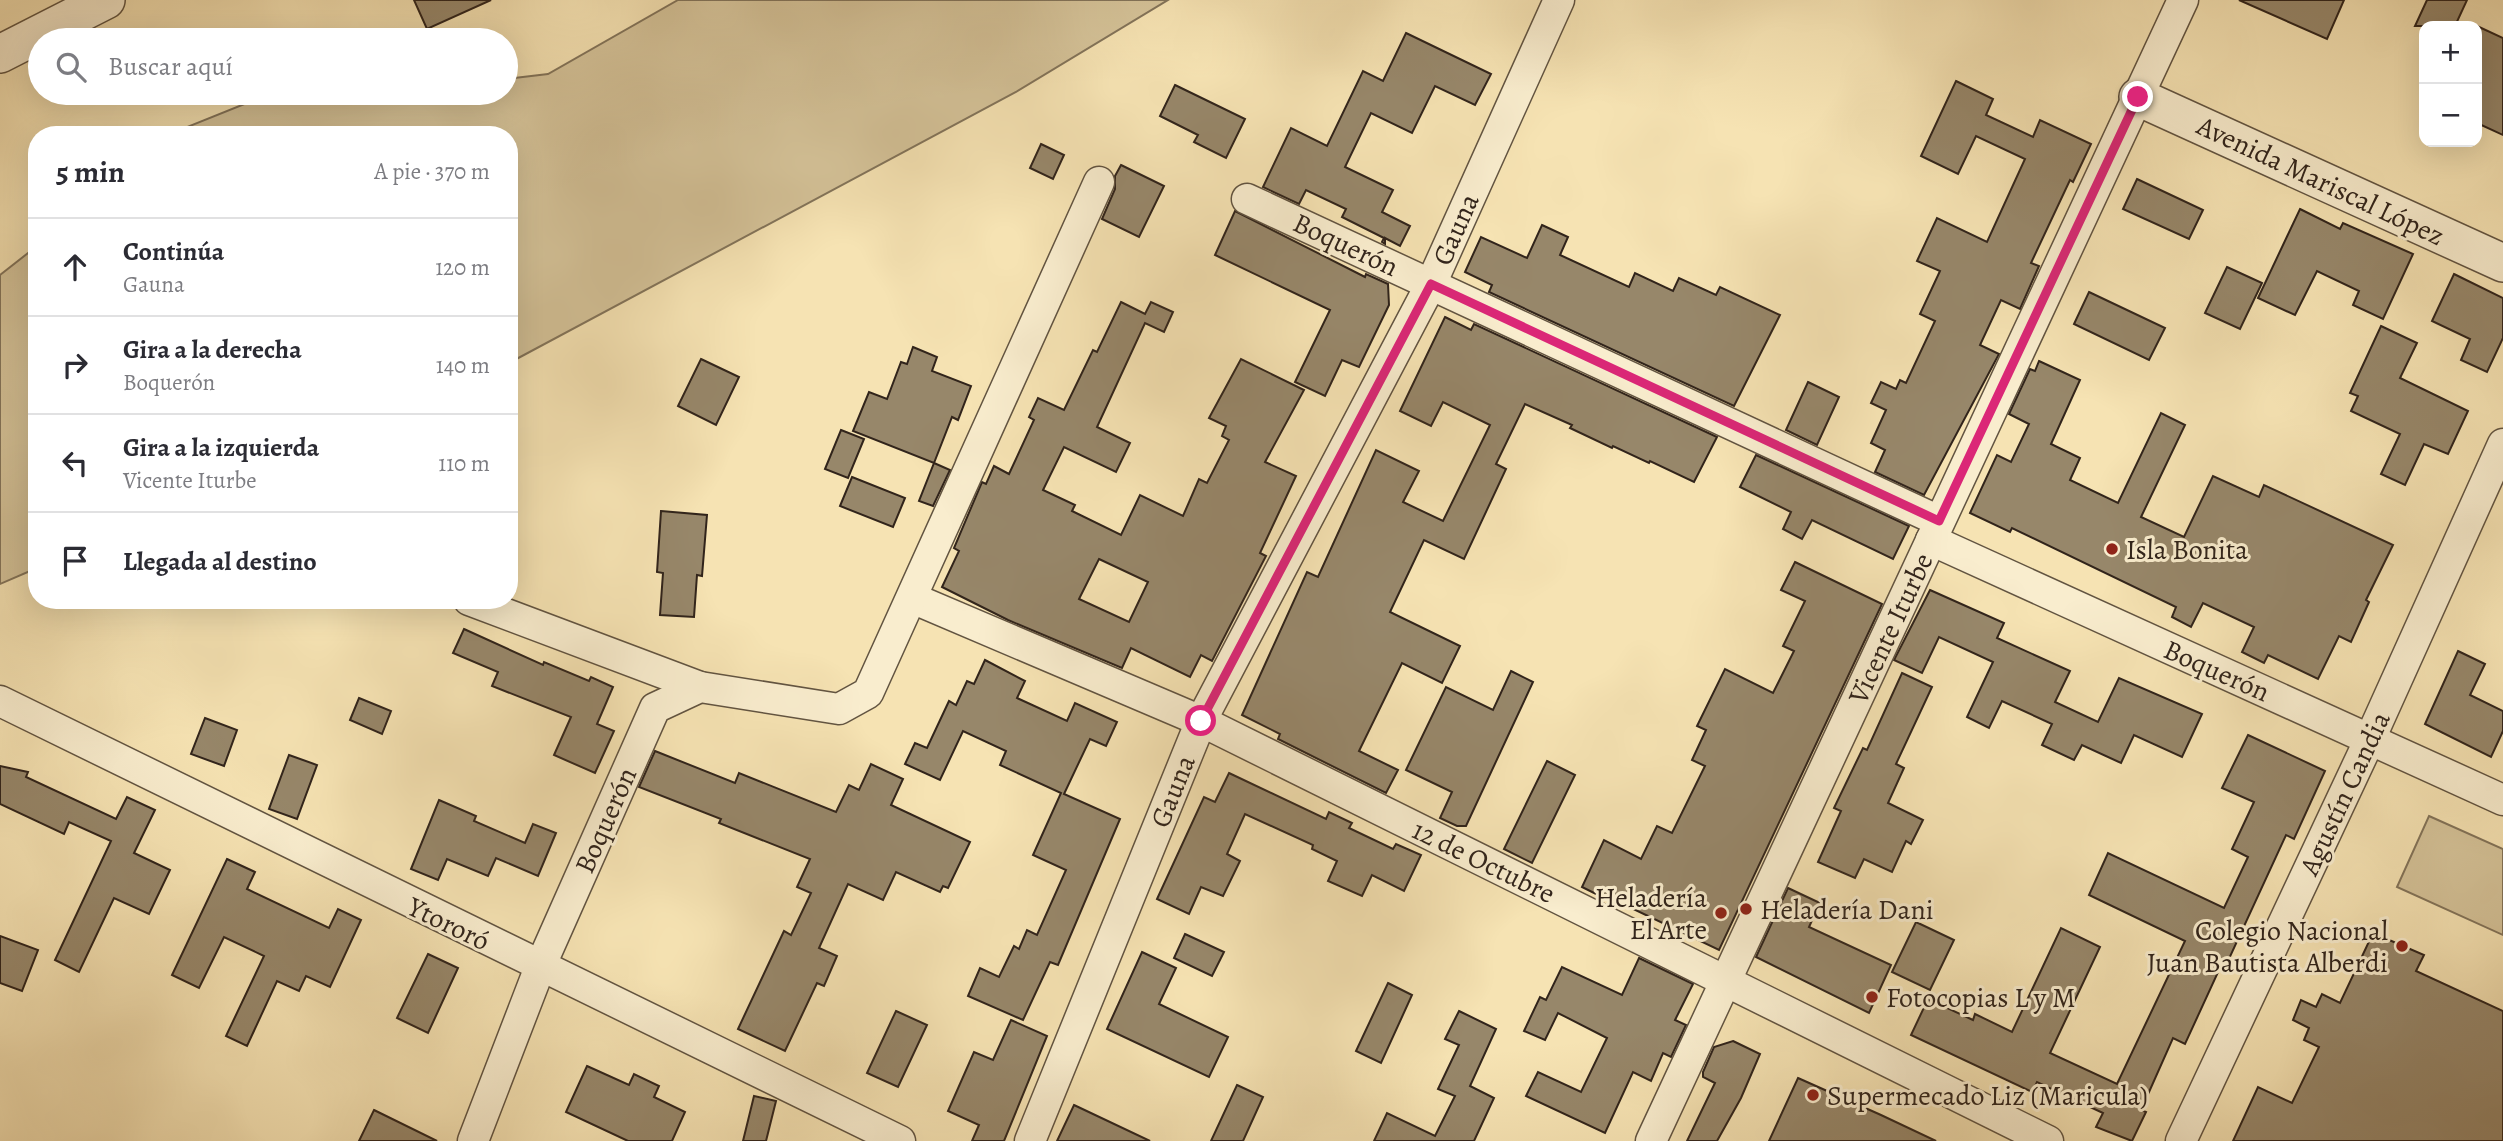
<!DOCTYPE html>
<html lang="es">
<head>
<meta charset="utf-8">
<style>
	:root { --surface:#fff; --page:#f7f7f7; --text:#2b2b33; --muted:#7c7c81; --line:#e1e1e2 }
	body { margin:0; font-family:Alegreya,serif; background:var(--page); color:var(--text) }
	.controls { position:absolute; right:21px; top:21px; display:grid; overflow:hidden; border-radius:14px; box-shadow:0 7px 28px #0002 }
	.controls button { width:63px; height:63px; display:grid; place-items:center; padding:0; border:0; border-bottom:2px solid var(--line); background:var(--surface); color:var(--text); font:35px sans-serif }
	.stop { position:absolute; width:21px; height:21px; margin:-16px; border:5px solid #db2777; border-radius:50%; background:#fff }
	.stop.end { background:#db2777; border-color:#fff; box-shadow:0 2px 7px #0008 }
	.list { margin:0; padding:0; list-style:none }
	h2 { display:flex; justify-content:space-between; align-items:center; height:91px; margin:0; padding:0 28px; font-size:30px }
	h2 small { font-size:23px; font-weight:400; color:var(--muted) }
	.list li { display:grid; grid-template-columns:46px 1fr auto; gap:21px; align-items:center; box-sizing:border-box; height:98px; padding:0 28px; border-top:2px solid var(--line) }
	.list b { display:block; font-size:26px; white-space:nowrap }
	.list p { margin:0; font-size:23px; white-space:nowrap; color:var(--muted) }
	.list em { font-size:23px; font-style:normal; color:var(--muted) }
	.icon { flex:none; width:38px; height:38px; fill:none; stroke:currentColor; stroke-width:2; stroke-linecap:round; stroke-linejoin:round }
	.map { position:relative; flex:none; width:2503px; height:1141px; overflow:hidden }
	.search { position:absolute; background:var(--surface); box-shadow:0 7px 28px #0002; left:28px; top:28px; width:490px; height:77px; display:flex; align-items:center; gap:18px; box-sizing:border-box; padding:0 24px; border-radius:38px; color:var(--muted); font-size:26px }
	.panel { position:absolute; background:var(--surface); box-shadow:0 7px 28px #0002; left:28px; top:126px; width:490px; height:483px; border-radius:28px }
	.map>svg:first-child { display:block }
</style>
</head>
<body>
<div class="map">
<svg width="2503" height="1141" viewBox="0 0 2503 1141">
	<rect width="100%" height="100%" fill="#f6e3b3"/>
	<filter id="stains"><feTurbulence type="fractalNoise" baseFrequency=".00286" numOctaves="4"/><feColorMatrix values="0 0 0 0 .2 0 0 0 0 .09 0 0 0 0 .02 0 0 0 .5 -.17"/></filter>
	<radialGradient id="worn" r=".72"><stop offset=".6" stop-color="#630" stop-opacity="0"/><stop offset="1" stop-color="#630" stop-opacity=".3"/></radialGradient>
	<g fill="#d5c399" stroke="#83745a" stroke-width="2">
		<path d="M678 0H1168L1016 92 509 363V135H177L187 127 272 93H506V79L548 74Z"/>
		<path d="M37 246V568L0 584V275Z"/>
		<path d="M2429 816 2503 849V935L2397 887Z"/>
	</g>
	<g fill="#97876a" stroke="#31241b" stroke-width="2" fill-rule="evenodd">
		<path d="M414 0H491L427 29Z"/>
		<path d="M2239 0H2344L2327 39Z"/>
		<path d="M2427 0H2467L2455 26H2415Z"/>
		<path d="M2477 26 2503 38V135L2477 123Z"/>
		<path d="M1406 33 1491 74 1475 105 1435 86 1412 133 1371 113 1345 167 1393 190 1382 212 1410 226 1400 246 1385 238V244L1382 242 1384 238 1342 217 1346 209 1306 190 1299 204 1263 187 1291 128 1327 146 1363 71 1383 81Z"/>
		<path d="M1956 81 1993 99 1986 115 2033 137 2040 120 2091 144 2073 182 2070 180 2031 263 2039 266 2020 309 2001 300 1980 345 1999 354 1924 495 1875 472 1885 450 1871 443 1886 410 1871 403 1881 382 1896 389 1900 380 1906 383 1935 321 1920 314 1940 271 1917 261 1937 218 1987 242 2025 159 1976 136 1958 174 1921 156Z"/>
		<path d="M1175 85 1245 119 1226 158 1194 142 1198 135 1160 116Z"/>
		<path d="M1041 144 1064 155 1053 179 1030 168Z"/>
		<path d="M1121 165 1164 186 1139 237 1102 219 1115 189V176Z"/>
		<path d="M2137 179 2203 210 2189 239 2123 209Z"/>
		<path d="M2300 209 2340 229 2343 223 2413 254 2383 319 2353 305 2359 291 2317 271 2295 315 2258 298Z"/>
		<path d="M1235 211 1365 277 1366 274 1388 284 1389 305 1359 367 1342 360 1325 396 1295 382 1330 310 1215 255Z"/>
		<path d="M1542 225 1568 237 1560 255 1629 287 1635 273 1673 291 1679 278 1716 295 1720 287 1780 315 1734 406 1489 292 1492 285 1465 272 1481 237 1527 258Z"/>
		<path d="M2227 267 2262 283 2240 329 2205 313Z"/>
		<path d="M2454 274 2503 298V338L2487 372 2461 360 2470 339 2432 321Z"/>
		<path d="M2089 292 2165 328 2149 360 2074 324Z"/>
		<path d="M1121 302 1145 314 1151 302 1173 312 1164 332 1145 323 1097 427 1130 443 1116 472 1064 447 1043 490 1075 505 1072 511 1121 535 1140 495 1183 516 1199 479 1207 483 1229 440 1222 436 1226 426 1209 418 1241 359 1304 390 1265 462 1296 476 1260 553 1266 556 1212 661 1201 655 1190 677 1131 648 1122 668 1008 620 942 587 959 551 954 548 982 482 986 484 994 466 1009 474 1034 420 1029 417 1038 398 1064 410 1093 350 1097 352ZM1099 559 1148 582 1129 622 1079 599Z"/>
		<path d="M1445 317 1471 330 1474 324 1717 437 1694 482 1650 461 1649 463 1613 446 1612 448 1570 428 1572 425 1525 404 1496 464 1506 469 1464 559 1424 540 1390 612 1460 646 1442 683 1402 663 1359 751 1398 770 1386 793 1278 739 1280 734 1242 715 1307 572 1318 577 1376 450 1419 471 1403 502 1443 521 1490 425 1443 402 1431 426 1400 411Z"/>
		<path d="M2381 326 2417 343 2400 378 2468 411 2448 454 2424 444 2405 485 2381 474 2400 434 2351 411 2358 396 2350 393Z"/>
		<path d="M913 347 937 357 932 371 971 386 958 420 952 417 934 463 853 431 869 392 887 399 901 362 907 364Z"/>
		<path d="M701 359 739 377 716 425 678 406Z"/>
		<path d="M2039 361 2080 380 2051 444 2080 458 2070 480 2118 503 2161 413 2185 425 2141 517 2184 537 2213 476 2259 497 2264 485 2393 545 2366 600 2369 602 2351 642 2339 636 2318 679 2268 655 2264 663 2242 652 2254 627 2203 603 2191 627 2172 617 2176 607 2012 528 2010 532 1970 513 1997 455 2011 462 2029 424 2009 414 2030 369 2035 371Z"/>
		<path d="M1808 382 1839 397 1817 445 1786 430Z"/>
		<path d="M841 430 864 439 848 478 825 469Z"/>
		<path d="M1756 455 1909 526 1893 559 1812 520 1802 539 1783 529 1791 512 1740 487Z"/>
		<path d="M934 463 950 470 933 506 919 501Z"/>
		<path d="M852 477 905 498 893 527 840 506Z"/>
		<path d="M661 511 707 515 702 576 697 575 694 617 660 615 663 573 657 572Z"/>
		<path d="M1795 562 1882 604 1719 950 1602 894 1600 896 1582 887 1604 840 1641 859 1657 826 1672 833 1705 766 1692 760 1706 730 1697 726 1725 669 1773 693 1794 651 1783 646 1805 601 1781 590Z"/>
		<path d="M1930 590 2004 623 1997 638 2070 671 2055 702 2098 722 2119 678 2202 714 2182 757 2134 735 2121 763 2082 745 2074 760 2042 745 2052 724 2002 701 1989 728 1967 717 1993 662 1939 637 1922 673 1894 660Z"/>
		<path d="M464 629 543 665 544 662 589 681 591 677 613 687 597 724 614 731 595 773 554 755 571 717 492 686 498 672 453 653Z"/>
		<path d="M2458 651 2485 664 2470 695 2503 711V731L2491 757 2425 724Z"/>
		<path d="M985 660 1025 681 1017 698 1067 721 1075 703 1117 722 1106 746 1090 739 1064 794 1120 819 1058 965 1050 962 1023 1020 968 996 980 968 999 977 1014 946 1019 949 1027 930 1037 935 1066 870 1033 855 1061 793 1000 765 1006 751 963 731 940 780 905 764 915 743 927 748 949 701 956 705 967 681 974 684Z"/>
		<path d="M1511 671 1533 682 1466 826H1457L1440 818 1452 792 1406 770 1446 687 1493 710Z"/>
		<path d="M1902 673 1932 687 1896 764 1904 768 1888 803 1923 820 1911 844 1906 841 1892 872 1864 859 1855 878 1818 862 1841 811 1834 808 1863 748 1867 750Z"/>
		<path d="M359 698 391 711 382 734 350 720Z"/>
		<path d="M205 718 237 730 224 766 191 754Z"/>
		<path d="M2248 735 2325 771 2294 839 2286 835 2228 961 2224 959 2185 1044 2173 1038 2141 1110 2146 1112 2132 1141 2096 1127 2103 1113 2037 1082 2032 1092 1911 1035 1928 999 1973 1020 1975 1014 2012 1032 2061 928 2100 947 2050 1053 2117 1084 2185 941 2089 895 2108 853 2224 908 2248 857 2232 849 2254 802 2222 788Z"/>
		<path d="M655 751 735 783 739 773 836 812 849 785 859 790 871 764 903 779 891 805 970 842 948 888 943 886 940 892 896 872 883 900 848 884 819 948 837 956 824 986 817 983 785 1051 738 1029 784 931 791 935 811 893 797 887 810 859 719 823 721 819 639 787Z"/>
		<path d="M289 755 317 765 297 819 269 809Z"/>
		<path d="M1547 761 1575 775 1532 863 1504 849Z"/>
		<path d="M0 766 28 772 26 777 116 819 127 797 155 810 134 853 170 870 149 914 114 898 79 972 55 960 111 841 69 822 64 834 0 804Z"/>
		<path d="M1229 773 1326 819 1329 812 1352 823 1349 828 1393 849 1396 844 1421 855 1404 891 1372 875 1362 896 1328 881 1337 861 1312 849 1313 845 1245 814 1227 854 1240 861 1223 896 1201 887 1189 914 1157 899 1204 797 1215 802Z"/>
		<path d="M439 800 476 816 474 821 525 843 533 824 556 833 538 876 496 858 488 876 447 859 438 880 411 869Z"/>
		<path d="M227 859 255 872 247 889 329 928 338 909 361 920 330 987 306 976 299 991 277 981 247 1046 226 1036 264 956 224 937 199 988 172 975Z"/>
		<path d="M1788 888 1820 903 1809 927 1891 965 1869 1013 1756 957Z"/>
		<path d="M1916 922 1954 940 1930 990 1892 972Z"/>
		<path d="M2373 933 2424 955 2416 971 2503 1011V1141H2233L2258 1087 2292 1103 2319 1047 2304 1040 2309 1028 2293 1020 2301 1000 2316 1007 2322 994 2340 1003Z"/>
		<path d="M1185 934 1224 952 1212 976 1174 958Z"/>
		<path d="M0 936 38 950 22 991 0 983Z"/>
		<path d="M1142 952 1176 968 1159 1004 1228 1037 1209 1077 1107 1029Z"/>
		<path d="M428 954 458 968 428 1033 397 1018Z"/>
		<path d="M1639 958 1693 984 1675 1020 1686 1025 1671 1057 1663 1053 1651 1081 1633 1072 1605 1133 1526 1096 1538 1072 1581 1092 1607 1038 1558 1013 1545 1040 1524 1031 1540 997 1546 1000 1562 967 1622 995Z"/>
		<path d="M1388 983 1412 995 1381 1063 1356 1051Z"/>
		<path d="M896 1011 927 1025 898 1087 867 1073Z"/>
		<path d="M1459 1011 1496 1029 1470 1086 1494 1098 1474 1141H1374L1387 1113 1435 1136 1455 1096 1438 1089 1459 1045 1445 1039Z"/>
		<path d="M1011 1020 1047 1036 1004 1141H972L979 1125 948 1111 974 1052 993 1060Z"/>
		<path d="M1733 1041 1760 1054 1741 1098 1717 1141H1687L1715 1083 1703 1077V1072L1714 1047Z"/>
		<path d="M587 1066 629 1085 634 1074 659 1086 654 1097 685 1112 672 1141H628L566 1112Z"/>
		<path d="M1798 1078 1881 1115 1936 1141H1769Z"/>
		<path d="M1237 1085 1263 1097 1243 1141H1211Z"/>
		<path d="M754 1096 776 1101 766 1141H743Z"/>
		<path d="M1074 1105 1150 1141H1057Z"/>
		<path d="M374 1110 437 1141H359Z"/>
	</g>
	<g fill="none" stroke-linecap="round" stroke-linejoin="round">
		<g stroke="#625441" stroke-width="33">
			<g id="minor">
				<path d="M1247 199 1939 521"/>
				<path d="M1931 540 2503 800"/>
				<path d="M912 598 1201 721 2048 1141"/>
				<path d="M469 600 700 687"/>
				<path d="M0 701 900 1141"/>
				<path d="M473 1141 540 967 655 708 700 687 839 709 868 693 1099 182"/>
				<path d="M1030 1141 1201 721 1431 284 1559 0"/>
				<path d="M1651 1141 2183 0"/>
				<path d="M2181 1141 2370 739 2503 444"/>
			</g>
		</g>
		<g stroke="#625441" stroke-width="40">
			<g id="tertiary">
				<path d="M0 54 106 0"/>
				<path d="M2138 97 2503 263"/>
			</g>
		</g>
		<use href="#minor" stroke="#f9edce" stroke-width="30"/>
		<use href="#tertiary" stroke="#f9edce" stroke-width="37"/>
	</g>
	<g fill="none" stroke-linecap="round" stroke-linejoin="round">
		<path stroke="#db2777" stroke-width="9" d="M1201 721 1431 284 1939 521 2138 97"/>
	</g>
	<g fill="#8f2418" stroke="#f9edce" stroke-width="2.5">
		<circle cx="2112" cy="549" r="7"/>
		<circle cx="1746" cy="909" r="7"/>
		<circle cx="1721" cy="913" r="7"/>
		<circle cx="2402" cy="946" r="7"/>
		<circle cx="1872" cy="997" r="7"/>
		<circle cx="1813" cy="1095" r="7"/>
	</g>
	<g text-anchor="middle" stroke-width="6" stroke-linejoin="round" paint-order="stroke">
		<g font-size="28" fill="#31241b" stroke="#f9edce">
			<text transform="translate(2321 180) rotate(25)" y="10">Avenida Mariscal López</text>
			<text transform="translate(1455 229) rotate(-66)" y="10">Gauna</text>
			<text transform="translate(1346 244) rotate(25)" y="10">Boquerón</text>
			<text transform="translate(1890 628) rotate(-65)" y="10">Vicente Iturbe</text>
			<text transform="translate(2217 670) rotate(24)" y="10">Boquerón</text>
			<text transform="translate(1172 791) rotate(-68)" y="10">Gauna</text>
			<text transform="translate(2344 793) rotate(-65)" y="10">Agustín Candia</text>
			<text transform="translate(605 820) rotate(-66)" y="10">Boquerón</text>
			<text transform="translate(1484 861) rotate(26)" y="10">12 de Octubre</text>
			<text transform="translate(449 923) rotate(26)" y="10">Ytororó</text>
		</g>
		<g font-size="28" fill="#31241b" stroke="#f9edce" text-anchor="start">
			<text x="2126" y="559">Isla Bonita</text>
			<text x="1707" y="907" text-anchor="end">Heladería<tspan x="1707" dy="32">El Arte</tspan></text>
			<text x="1760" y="919">Heladería Dani</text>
			<text x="2388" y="940" text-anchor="end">Colegio Nacional<tspan x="2388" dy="32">Juan Bautista Alberdi</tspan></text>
			<text x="1886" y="1007">Fotocopias L y M</text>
			<text x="1827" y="1105">Supermecado Liz (Maricula)</text>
		</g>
	</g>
	<rect width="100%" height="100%" filter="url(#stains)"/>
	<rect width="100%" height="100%" fill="url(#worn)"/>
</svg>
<div class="controls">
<button>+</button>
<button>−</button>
</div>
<div class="stop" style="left:1201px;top:721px"></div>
<div class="stop end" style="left:2138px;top:97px"></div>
<div class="search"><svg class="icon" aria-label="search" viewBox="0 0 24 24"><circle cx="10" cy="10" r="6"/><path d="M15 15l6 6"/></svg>Buscar aquí</div>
<section class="panel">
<h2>5 min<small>A pie · 370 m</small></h2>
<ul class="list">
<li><svg class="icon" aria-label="ahead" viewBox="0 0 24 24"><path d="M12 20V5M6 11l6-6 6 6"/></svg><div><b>Continúa</b><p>Gauna</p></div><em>120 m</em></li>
<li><svg class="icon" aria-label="right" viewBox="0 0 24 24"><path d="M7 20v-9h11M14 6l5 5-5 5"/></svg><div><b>Gira a la derecha</b><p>Boquerón</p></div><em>140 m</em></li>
<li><svg class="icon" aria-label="left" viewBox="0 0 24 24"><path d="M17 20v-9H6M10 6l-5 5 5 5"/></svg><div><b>Gira a la izquierda</b><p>Vicente Iturbe</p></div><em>110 m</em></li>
<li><svg class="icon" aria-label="arrive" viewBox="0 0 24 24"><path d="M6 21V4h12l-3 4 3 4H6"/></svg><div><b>Llegada al destino</b></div></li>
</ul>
</section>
</div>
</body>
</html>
